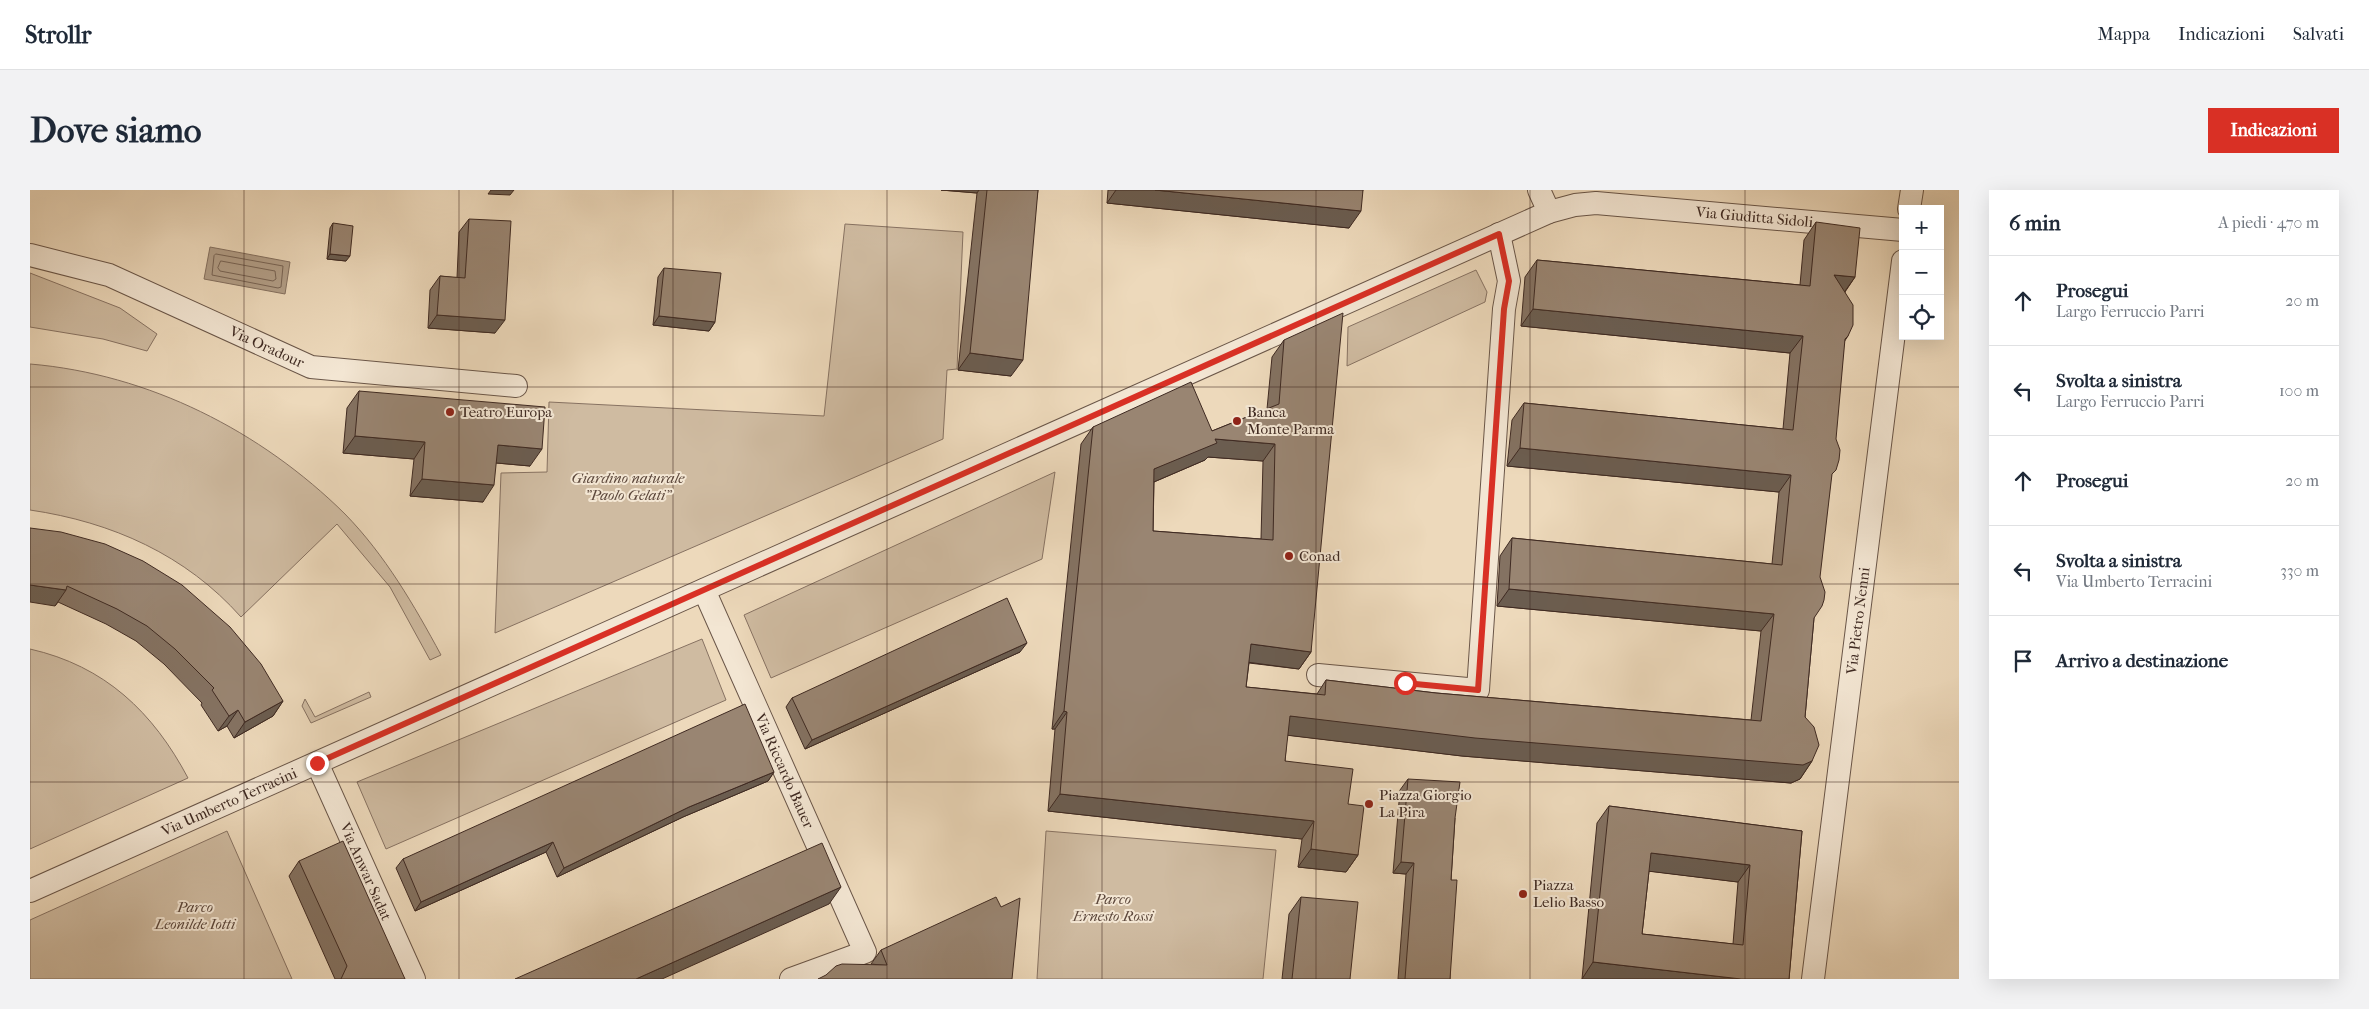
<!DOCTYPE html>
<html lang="it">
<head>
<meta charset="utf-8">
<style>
	:root { --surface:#fff; --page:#f2f2f3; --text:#1f2937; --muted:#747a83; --line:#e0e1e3; --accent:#d93025 }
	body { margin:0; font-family:"IM FELL French Canon",serif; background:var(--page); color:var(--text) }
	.controls { position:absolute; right:15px; top:15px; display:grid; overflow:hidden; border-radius:0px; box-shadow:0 5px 20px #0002 }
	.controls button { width:45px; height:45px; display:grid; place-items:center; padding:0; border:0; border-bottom:1px solid var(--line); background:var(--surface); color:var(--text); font:25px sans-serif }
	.stop { position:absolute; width:15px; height:15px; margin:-11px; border:4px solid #d93025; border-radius:50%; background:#fff }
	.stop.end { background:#d93025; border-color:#fff; box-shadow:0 1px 5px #0008 }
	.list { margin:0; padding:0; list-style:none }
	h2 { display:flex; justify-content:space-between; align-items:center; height:65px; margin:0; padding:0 20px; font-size:21px }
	h2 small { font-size:16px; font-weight:400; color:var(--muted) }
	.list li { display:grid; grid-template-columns:32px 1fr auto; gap:15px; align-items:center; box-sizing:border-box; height:90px; padding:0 20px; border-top:1px solid var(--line) }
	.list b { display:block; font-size:19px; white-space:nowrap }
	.list p { margin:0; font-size:16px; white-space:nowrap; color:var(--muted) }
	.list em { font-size:16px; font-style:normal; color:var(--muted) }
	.icon { flex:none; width:28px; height:28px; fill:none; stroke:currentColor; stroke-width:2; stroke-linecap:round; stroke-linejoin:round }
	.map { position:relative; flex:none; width:1929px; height:789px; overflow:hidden; border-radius:0px }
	header { display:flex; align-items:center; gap:30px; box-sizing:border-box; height:70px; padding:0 25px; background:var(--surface); border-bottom:1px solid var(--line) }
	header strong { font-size:24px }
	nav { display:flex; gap:28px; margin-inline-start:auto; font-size:18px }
	.intro { display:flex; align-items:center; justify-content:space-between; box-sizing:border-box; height:120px; padding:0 30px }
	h1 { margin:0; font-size:35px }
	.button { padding:12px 22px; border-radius:0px; background:var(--accent); color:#fff; font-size:18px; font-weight:700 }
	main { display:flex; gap:30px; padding:0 30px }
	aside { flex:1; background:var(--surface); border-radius:0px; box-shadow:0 5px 20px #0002 }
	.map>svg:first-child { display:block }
</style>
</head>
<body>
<header>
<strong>Strollr</strong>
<nav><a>Mappa</a><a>Indicazioni</a><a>Salvati</a></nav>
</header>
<div class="intro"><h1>Dove siamo</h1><a class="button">Indicazioni</a></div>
<main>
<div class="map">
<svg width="1929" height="789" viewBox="0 0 1929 789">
	<rect width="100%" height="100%" fill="#edd9bb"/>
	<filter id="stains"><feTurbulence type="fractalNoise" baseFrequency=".004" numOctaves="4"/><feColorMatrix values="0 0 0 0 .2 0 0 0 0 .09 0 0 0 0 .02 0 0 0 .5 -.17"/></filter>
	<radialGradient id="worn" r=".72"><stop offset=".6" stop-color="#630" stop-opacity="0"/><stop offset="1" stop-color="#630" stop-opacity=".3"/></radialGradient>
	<g fill="#cfbba1" stroke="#877262">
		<path d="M815 34 933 42 927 179 917 180 913 249 465 443 471 283 517 282 519 212 794 226Z"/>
		<path d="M1446 80 1457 102 1455 112 1317 176 1318 137Z"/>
		<path d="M0 83 90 118 127 144 117 161 73 149 0 137Z"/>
		<path d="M0 174C119 184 231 241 315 324 355 365 384 415 411 465L400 470 360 397 307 334 211 427C156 365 82 332 0 320Z"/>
		<path d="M1025 282 1012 369 741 488 714 425Z"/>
		<path d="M672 449 696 510 356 659 327 592Z"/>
		<path d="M0 459C75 476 123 522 158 588L0 659Z"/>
		<path d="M339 502 341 507 281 533 272 516 275 509 285 527Z"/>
		<path d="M197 641 262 789H0V730Z"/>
		<path d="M1016 641 1246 660 1233 789H1007Z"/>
	</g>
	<path fill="#b29e87" stroke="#84705f" d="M180 57 260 72 255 104 174 89Z"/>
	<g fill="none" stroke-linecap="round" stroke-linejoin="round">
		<g stroke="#786454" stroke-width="1">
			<path d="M186 64 253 76 251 97 248 98 182 85 184 66Z"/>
			<path d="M191 71 245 81 246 89 243 91 190 81 188 78Z"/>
		</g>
		<g stroke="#6a5648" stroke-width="24">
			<g id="street">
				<path d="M1509 0 1519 22"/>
				<path d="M1879 19 1882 0"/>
				<path id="s1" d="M0 65 79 85 281 177 486 196"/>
				<path id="s2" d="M674 400 835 762 761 789"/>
				<path d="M1288 485 1448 500 1474 119 1479 91 1469 44"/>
				<path id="s3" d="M287 573 384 789"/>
				<path id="s4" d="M0 701 1519 22 1545 15 1566 13 1873 40"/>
				<path id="s5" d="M1783 789 1873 71"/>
			</g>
		</g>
		<use href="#street" stroke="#f3e6d3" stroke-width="22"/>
	</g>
	<g fill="#847262" stroke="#3f2a22" fill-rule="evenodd">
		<path d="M911 0H1008L981 186 928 180 947 3Z"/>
		<path d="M1078 0H1333L1319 38 1077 13Z"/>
		<path d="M439 29 465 143 398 138 400 100 410 86 427 88 429 42Z"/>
		<path d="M1786 32 1825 87 1815 102 1818 146 1814 152 1801 287 1784 428 1775 527 1782 571 1770 589 1761 593 1432 566 1257 545 1255 571 1318 614 1328 665 1316 682 1268 677 1272 649 1018 621 1025 539H1022L1051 254 1063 237 1182 241 1237 219 1242 167 1254 150 1281 462 1269 479 1219 473 1216 497 1287 504 1296 490 1406 503 1721 530 1731 441 1467 416 1470 366 1482 348 1742 374 1749 302 1477 276 1482 230 1494 213 1753 239 1760 163 1491 136 1495 87 1507 70 1770 95 1774 50ZM1178 267 1233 271 1231 349 1123 341 1124 292 1175 270Z"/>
		<path d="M303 33 316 71 297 69 300 38Z"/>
		<path d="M634 78 685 132 679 141 623 135 628 87Z"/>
		<path d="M329 201 500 276 466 273 453 312 380 306 384 269 313 263 317 218Z"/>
		<path d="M0 338 253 511 243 526 204 548 197 536 188 541 171 515 172 513 134 474 106 451 76 434 28 412 25 416Z"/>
		<path d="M990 462 775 559 756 517 762 508Z"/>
		<path d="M744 582 738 591 653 627 527 687 516 662 385 721 366 678 373 669Z"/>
		<path d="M1378 589 1425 628 1421 690 1420 789H1368L1376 684 1363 683 1370 600Z"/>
		<path d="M1579 616 1772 641 1759 789H1552L1567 633ZM1619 681 1708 692 1703 754 1612 744Z"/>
		<path d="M269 671 375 789H305L259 686Z"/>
		<path d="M1271 707 1320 789H1252L1259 724Z"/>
		<path d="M851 760 982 789 841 774Z"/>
	</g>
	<g fill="#6b5d50" stroke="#3f2a22">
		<path d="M461 0H484L480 5 458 4Z"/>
		<path d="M911 0H949L947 3Z"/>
		<path d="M1086 0H1125L1331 21 1319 38 1077 13Z"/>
		<path d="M300 64 320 66 316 71 297 69Z"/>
		<path d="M1804 85 1825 87 1813 104Z"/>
		<path d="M1503 119 1773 146 1760 163 1491 136Z"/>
		<path d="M407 125 475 130 465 143 398 138Z"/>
		<path d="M629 126 685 132 679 141 623 135Z"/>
		<path d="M940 163 993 170 981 186 928 180Z"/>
		<path d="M325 246 395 252 384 269 313 263Z"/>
		<path d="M1185 249 1245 254 1233 271 1178 267 1175 270 1112 297 1124 279Z"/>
		<path d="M468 255 512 259 500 276 456 272Z"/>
		<path d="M1490 258 1761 285 1749 302 1477 276Z"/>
		<path d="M392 289 464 295 453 312 380 306Z"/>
		<path d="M0 395 36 400 25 416 0 412Z"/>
		<path d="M1479 399 1744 424 1731 441 1467 416Z"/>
		<path d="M997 453 990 462 775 559 782 550Z"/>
		<path d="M1221 454 1281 462 1269 479 1209 471Z"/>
		<path d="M253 511 243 526 204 548 215 532Z"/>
		<path d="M208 520 197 536 188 541 199 526Z"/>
		<path d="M1034 521 1037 522 1025 539H1022Z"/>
		<path d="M1260 526 1782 571 1770 589 1761 593 1432 566 1247 544Z"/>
		<path d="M744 582 738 591 653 627 527 687 534 678 659 617Z"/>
		<path d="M1030 604 1284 631 1272 649 1018 621Z"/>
		<path d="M523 652 516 662 385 721 391 712Z"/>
		<path d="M1281 659 1328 665 1316 682 1268 677Z"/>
		<path d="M1621 663 1720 675 1708 692 1609 680Z"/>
		<path d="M1371 672 1384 673 1376 684 1363 683Z"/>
		<path d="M811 697 799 714 632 789H606Z"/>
		<path d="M1563 772 1711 789H1552Z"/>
	</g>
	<g fill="#998572" stroke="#3f2a22" fill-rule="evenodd">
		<path d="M957 0H1008L993 170 940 163Z"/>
		<path d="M1125 0H1333L1331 21Z"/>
		<path d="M439 29 481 31 475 130 407 125 410 86 435 88Z"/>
		<path d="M1786 32 1830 38 1825 87 1804 85 1823 115V135L1818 146 1815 149 1806 249 1810 260 1809 270 1806 280 1802 284 1790 387 1795 402 1794 410 1792 416 1784 428 1775 527 1784 537 1789 555 1782 571 1773 575 1445 548 1260 526 1255 571 1323 579 1318 614 1334 616 1328 665 1281 659 1284 631 1030 604 1037 522 1034 521 1063 237 1161 192 1182 241 1249 214 1254 150 1313 123 1281 462 1221 454 1216 497 1295 505 1296 490 1406 503 1731 531 1744 424 1479 399 1482 348 1752 375 1761 285 1490 258 1494 213 1763 240 1773 146 1503 119 1507 70 1780 96ZM1185 249 1245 254 1243 350 1123 341 1124 279 1187 253Z"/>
		<path d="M303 33 323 36 320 66 300 64Z"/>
		<path d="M634 78 691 83 685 132 629 126Z"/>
		<path d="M329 201 515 217 512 259 468 255 464 295 392 289 395 252 325 246Z"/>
		<path d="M0 338 31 342 75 354 113 371 152 395 200 437 231 474 253 511 215 532 208 520 199 526 182 500 184 498 145 459 117 436 87 419 37 396 36 400 0 395Z"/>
		<path d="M977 408 997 453 782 550 762 508Z"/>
		<path d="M715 514 744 582 659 617 534 678 523 652 391 712 373 669Z"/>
		<path d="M1378 589 1430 592 1425 628 1421 690H1427L1420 789H1375L1384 673 1371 672Z"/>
		<path d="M1579 616 1772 641 1759 789H1711L1563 772ZM1621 663 1720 675 1713 755 1612 744Z"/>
		<path d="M313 651 375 789H311L317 776 269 671Z"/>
		<path d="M792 653 811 697 606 789H485Z"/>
		<path d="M966 707 971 717 990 708 982 789H788L796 785 806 776 812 774 857 775 851 760Z"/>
		<path d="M1271 707 1328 712 1320 789H1262Z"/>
	</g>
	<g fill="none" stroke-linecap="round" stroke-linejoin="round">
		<path stroke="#d93025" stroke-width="6" d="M287 573 1469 44 1479 91 1474 119 1448 500 1375 493"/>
	</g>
	<path fill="none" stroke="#3f2a22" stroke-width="1" stroke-opacity="0.55" d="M214 0V789M429 0V789M643 0V789M857 0V789M1072 0V789M1286 0V789M1500 0V789M1715 0V789M0 197H1929M0 394H1929M0 592H1929"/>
	<g fill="#8f2418" stroke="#f3e6d3" stroke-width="2">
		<circle cx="420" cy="222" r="5"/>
		<circle cx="1207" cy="231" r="5"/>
		<circle cx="1259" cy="366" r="5"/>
		<circle cx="1339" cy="614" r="5"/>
		<circle cx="1493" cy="704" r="5"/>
	</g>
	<g text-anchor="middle" stroke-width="4" stroke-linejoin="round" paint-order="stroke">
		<g font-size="15" fill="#3f2a22" stroke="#f3e6d3">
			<text dy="5" stroke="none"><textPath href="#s4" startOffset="1871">Via Giuditta Sidoli</textPath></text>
			<text dy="5" stroke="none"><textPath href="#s1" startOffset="255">Via Oradour</textPath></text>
			<text dy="5" stroke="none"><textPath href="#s5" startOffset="361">Via Pietro Nenni</textPath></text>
			<text dy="5" stroke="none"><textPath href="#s2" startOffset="198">Via Riccardo Bauer</textPath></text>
			<text dy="5" stroke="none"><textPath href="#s4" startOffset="218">Via Umberto Terracini</textPath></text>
			<text dy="5" stroke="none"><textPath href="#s3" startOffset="119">Via Anwar Sadat</textPath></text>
		</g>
		<g font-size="15" fill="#3f2a22" stroke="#f3e6d3" text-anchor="start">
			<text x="430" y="227">Teatro Europa</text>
			<text x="1217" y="227">Banca<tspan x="1217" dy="17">Monte Parma</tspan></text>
			<text x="1269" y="371">Conad</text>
			<text x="1349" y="610">Piazza Giorgio<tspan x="1349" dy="17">La Pira</tspan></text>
			<text x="1503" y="700">Piazza<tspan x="1503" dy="17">Lelio Basso</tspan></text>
		</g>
		<g font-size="15" font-style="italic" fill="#5c473b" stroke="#f3e6d3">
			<text x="598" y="293">Giardino naturale<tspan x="598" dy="17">"Paolo Gelati"</tspan></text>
			<text x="1083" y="714">Parco<tspan x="1083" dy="17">Ernesto Rossi</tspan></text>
			<text x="165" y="722">Parco<tspan x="165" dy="17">Leonilde Iotti</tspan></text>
		</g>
	</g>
	<rect width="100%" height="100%" filter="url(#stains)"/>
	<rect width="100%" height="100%" fill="url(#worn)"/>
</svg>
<div class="controls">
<button>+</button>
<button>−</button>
<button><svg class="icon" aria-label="locate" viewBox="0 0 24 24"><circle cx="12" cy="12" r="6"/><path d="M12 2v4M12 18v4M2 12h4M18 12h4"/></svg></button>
</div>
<div class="stop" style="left:1375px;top:493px"></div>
<div class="stop end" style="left:287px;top:573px"></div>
</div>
<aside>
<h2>6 min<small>A piedi · 470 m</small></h2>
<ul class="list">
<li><svg class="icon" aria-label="ahead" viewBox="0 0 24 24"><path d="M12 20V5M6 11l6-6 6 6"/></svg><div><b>Prosegui</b><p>Largo Ferruccio Parri</p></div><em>20 m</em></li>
<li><svg class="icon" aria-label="left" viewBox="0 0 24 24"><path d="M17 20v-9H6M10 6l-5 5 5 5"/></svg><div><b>Svolta a sinistra</b><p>Largo Ferruccio Parri</p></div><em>100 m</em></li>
<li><svg class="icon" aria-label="ahead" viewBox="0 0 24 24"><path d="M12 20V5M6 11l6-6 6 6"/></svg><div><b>Prosegui</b></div><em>20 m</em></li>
<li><svg class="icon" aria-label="left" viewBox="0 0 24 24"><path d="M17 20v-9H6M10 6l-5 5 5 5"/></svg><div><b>Svolta a sinistra</b><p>Via Umberto Terracini</p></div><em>330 m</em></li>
<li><svg class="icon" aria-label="arrive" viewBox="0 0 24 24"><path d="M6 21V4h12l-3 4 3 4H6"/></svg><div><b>Arrivo a destinazione</b></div></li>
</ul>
</aside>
</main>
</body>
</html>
